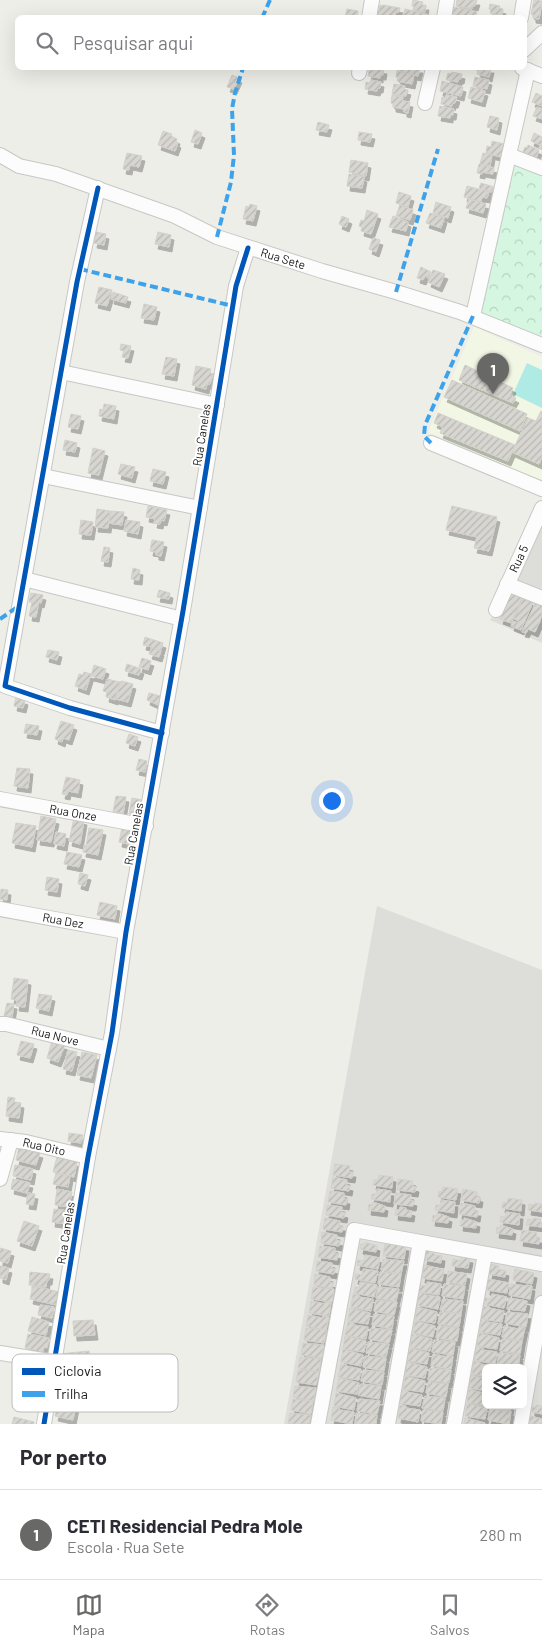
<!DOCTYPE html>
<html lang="pt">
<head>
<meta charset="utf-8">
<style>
	:root { --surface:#fff; --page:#f2f2f3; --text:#2b2b33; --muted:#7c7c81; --line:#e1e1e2; --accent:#686866 }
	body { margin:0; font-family:Barlow,sans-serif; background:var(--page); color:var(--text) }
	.controls { position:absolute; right:15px; bottom:15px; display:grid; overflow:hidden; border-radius:8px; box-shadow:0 5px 20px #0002 }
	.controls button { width:45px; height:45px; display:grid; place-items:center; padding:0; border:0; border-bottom:1px solid var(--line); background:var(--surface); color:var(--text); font:25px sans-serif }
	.you { position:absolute; left:331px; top:800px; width:18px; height:18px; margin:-12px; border:4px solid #fff; border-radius:50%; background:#1a73e8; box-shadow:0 0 0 8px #1a73e833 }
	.badge { display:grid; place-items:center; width:32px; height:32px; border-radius:50%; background:var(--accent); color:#fff; font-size:16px; font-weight:700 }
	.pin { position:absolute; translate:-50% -41px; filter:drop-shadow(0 1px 2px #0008) }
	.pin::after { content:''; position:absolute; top:26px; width:18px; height:15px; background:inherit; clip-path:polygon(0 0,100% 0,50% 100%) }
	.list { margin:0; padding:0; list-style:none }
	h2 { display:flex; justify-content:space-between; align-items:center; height:65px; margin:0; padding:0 20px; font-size:21px }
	h2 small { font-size:16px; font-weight:400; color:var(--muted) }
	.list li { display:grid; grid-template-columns:32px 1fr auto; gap:15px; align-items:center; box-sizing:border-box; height:90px; padding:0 20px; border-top:1px solid var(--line) }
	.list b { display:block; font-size:19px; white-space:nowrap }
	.list p { margin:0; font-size:16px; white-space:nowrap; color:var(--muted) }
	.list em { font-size:16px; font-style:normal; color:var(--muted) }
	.icon { flex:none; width:28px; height:28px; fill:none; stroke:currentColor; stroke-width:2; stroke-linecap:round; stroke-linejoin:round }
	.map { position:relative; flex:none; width:542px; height:1424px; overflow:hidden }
	.search { position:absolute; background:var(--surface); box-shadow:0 5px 20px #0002; left:15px; right:15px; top:15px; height:55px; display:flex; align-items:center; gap:12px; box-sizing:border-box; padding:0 18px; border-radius:8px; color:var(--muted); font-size:19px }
	.sheet { height:155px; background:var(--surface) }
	nav { display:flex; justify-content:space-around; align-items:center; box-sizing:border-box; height:70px; border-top:1px solid var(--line); background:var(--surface); font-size:14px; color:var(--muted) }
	nav a { display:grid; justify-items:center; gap:2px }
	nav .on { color:var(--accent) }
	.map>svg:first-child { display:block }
</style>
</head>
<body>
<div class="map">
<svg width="542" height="1424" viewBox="0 0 542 1424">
	<defs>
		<pattern id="park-crowns" width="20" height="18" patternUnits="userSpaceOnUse" patternTransform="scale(1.25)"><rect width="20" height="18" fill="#d5f7e1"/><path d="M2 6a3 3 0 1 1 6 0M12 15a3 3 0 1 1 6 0" fill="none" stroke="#b7d3c1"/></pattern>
		<pattern id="building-hatch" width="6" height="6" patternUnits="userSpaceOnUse" patternTransform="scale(1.25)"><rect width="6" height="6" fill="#d7d6d1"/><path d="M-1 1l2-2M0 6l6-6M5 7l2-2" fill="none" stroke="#b8b7b3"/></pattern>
		<filter id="shadow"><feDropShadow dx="3" dy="5" stdDeviation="0" flood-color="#0004"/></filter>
	</defs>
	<rect width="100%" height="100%" fill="#eeeee9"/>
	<g fill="#ddddda" fill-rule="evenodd">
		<path d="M542 508V643L490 620 496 610Z"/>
		<path d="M377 906 542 970V1424H284ZM486 1368H523V1405H486Z"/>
	</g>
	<path fill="#f2f7e5" d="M474 327 542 357V482L428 432Z"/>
	<path fill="url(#park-crowns)" d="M511 162 542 177V341L479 314Z"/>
	<path fill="#b0eae4" d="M527 363 542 370V408L513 394Z"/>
	<g fill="url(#building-hatch)" stroke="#d2d1ca" filter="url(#shadow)">
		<path d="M413 0 423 2 422 5H426L425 12 413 10 414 6H412Z"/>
		<path d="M457 0H477L475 6 473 5 472 9 456 6Z"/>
		<path d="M534 0 542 1 539 19 533 18V15L531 14Z"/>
		<path d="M490 4 500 6 499 8 503 9 502 16 490 13 491 10 489 9Z"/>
		<path d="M380 5 383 6V5L400 8 399 12H396L395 17 372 15 373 10 379 11Z"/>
		<path d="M454 7 477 12 475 18H451Z"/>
		<path d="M347 9 358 11 357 18H345Z"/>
		<path d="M405 9 433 16V18H409L403 16Z"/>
		<path d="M373 68 384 69 383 75H380V78L368 76 369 69 373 70Z"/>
		<path d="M398 68H420L418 76 397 71Z"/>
		<path d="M476 68H491L489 77 477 74 478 71 476 70Z"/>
		<path d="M397 71 414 75 412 84 397 81 398 78 396 77Z"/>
		<path d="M452 72 462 74 461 79H459L458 82 446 80 448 73 451 74Z"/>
		<path d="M232 75 239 78 234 89 227 87Z"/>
		<path d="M475 77 489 80 487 89 473 86Z"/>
		<path d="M371 80 381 82 380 88H378L377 91 365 89 366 82 370 83Z"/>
		<path d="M442 81 463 87 461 96 440 91Z"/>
		<path d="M394 84 405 86 404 89 408 90 406 96 392 94Z"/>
		<path d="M471 87 485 91 482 102 468 98Z"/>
		<path d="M536 93 542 96V106L532 102Z"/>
		<path d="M392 95 403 97 402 101 410 102 408 113 404 112V109L393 107V104L391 103Z"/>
		<path d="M446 95 457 97 455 103H453L452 106 441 104 442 97 446 98Z"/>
		<path d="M440 106 454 109 453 115H450V118L438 116Z"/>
		<path d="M537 107 542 109V119L533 116Z"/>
		<path d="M490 116 499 118 497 130 487 127Z"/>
		<path d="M318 122 329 125 327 132 316 130Z"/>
		<path d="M195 130 202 133 198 144 191 142Z"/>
		<path d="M163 131 172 134 171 136 177 139 176 142 178 143 175 151 158 145Z"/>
		<path d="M359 132 372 134 370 142 358 140Z"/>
		<path d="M534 133 542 137V149L539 148 540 145 531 141Z"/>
		<path d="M492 141 504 144 501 157 486 153 487 146 491 147Z"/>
		<path d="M528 145 539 150 536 158 523 152 525 147 527 148Z"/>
		<path d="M127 153 142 156 139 167 130 165 129 170 123 169Z"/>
		<path d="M483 153 492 155 490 166 480 164Z"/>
		<path d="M351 160 368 163 366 176 349 172Z"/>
		<path d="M479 164 494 168 493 174 482 172V174L477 173Z"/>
		<path d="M349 174 364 177 362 188 347 186Z"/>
		<path d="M481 183 494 187 492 192 479 188Z"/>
		<path d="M467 186 489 192 487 198 482 197 481 202 464 197Z"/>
		<path d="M399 192 411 196 408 207 396 203Z"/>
		<path d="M469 199 486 204 483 213 466 208Z"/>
		<path d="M436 202 451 207 448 218 433 213Z"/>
		<path d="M250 204 257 206 253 221 243 219 246 206 249 207Z"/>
		<path d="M400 205 413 210 410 220 396 216Z"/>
		<path d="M367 210 378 214 371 234 361 231 362 227 359 226 361 220 364 221Z"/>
		<path d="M430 213 444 218 441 228 426 223Z"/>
		<path d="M342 216 349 219 346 227 339 224Z"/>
		<path d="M393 216 408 222 406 231 389 227Z"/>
		<path d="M96 232 106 234 104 245 94 243Z"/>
		<path d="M158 232 171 235 169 247 155 244Z"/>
		<path d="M373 238 380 240 376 252 369 249Z"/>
		<path d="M421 267 431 272 428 278 425 276 423 280 417 278Z"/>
		<path d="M433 270 445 274 439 287 428 282Z"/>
		<path d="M99 287 112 290 107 306 95 303Z"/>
		<path d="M113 292 128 297 126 303 111 299Z"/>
		<path d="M144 304 157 307 154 320 141 318Z"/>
		<path d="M121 344 131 346 128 358 122 357 124 351 120 350Z"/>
		<path d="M166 357 177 359 174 376 162 374Z"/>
		<path d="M465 365 513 388 510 395 516 398 513 403 459 380Z"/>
		<path d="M196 366 211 369 210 373 213 374 210 384H207L206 389 192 385Z"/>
		<path d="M452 380 527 414 520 431 444 397Z"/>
		<path d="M104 404 116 406 114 419 99 416 100 409 103 410Z"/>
		<path d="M541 411 542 412V456L539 464 512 452 528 418 536 421Z"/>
		<path d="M438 413 515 445 508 461 440 433 443 427 434 423Z"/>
		<path d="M71 414 81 416 78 429 68 427Z"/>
		<path d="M65 440 77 443 75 452 63 450Z"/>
		<path d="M93 448 105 451 99 475 88 473Z"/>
		<path d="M121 464 135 467 132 478 118 474Z"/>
		<path d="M153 469 166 472 163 484 150 481Z"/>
		<path d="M148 506 167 510 164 521 161 520 160 524 154 523 155 519 146 517Z"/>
		<path d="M452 506 497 517 489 551 474 548 477 537 446 530Z"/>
		<path d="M97 509 110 511 108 528 95 527Z"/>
		<path d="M111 511 124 512 122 525 109 523Z"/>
		<path d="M81 520 93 522 91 535 79 534Z"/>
		<path d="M126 520 140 522 138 534 124 531Z"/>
		<path d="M152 540 164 542 161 556 156 555V552L150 551Z"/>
		<path d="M104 547 110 548 108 562 101 561Z"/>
		<path d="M133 568 140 570 139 580 131 579Z"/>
		<path d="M159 590 170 593 169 599 157 597Z"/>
		<path d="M512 591 523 596 511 623 500 619Z"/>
		<path d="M31 593 43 595 41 603 39 602 36 617 29 616 32 602H29Z"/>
		<path d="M523 598 533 602 521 630 511 626 513 621 518 623 519 621 514 619Z"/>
		<path d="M536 602 542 605V613L540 621 535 632 528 629 526 633 522 632Z"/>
		<path d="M145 637 163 643 161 650 154 649 161 651 159 657 149 654 152 647 143 645Z"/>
		<path d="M48 650 59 652 57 660 46 657Z"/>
		<path d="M142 658 151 661 148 670 139 667Z"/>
		<path d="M127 664 141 669 139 675 125 671Z"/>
		<path d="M94 665 106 669 103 679 91 676Z"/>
		<path d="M84 672 91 674 86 690 75 686 79 674 83 675Z"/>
		<path d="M107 679 120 682 115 700 106 697 107 692 103 691Z"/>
		<path d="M121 681 133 684 128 702 116 699Z"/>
		<path d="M149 693 161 696 158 705 147 700Z"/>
		<path d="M16 697 25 700 23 708 14 706Z"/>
		<path d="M61 721 74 725 69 740 63 738 62 742 55 739Z"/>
		<path d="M26 724 39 726 37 735 24 733Z"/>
		<path d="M129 734 138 737 135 746 126 743Z"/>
		<path d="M139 759 147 761 145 772 136 770Z"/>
		<path d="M17 768 30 769 28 788 14 786Z"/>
		<path d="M66 777 80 780 78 793 68 791 67 795 62 794Z"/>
		<path d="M116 796 126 797 123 814 113 812Z"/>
		<path d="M132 798 142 800 139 816 129 814Z"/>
		<path d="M41 816 56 819 51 842 37 840Z"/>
		<path d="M74 818 84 820 80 844 69 841Z"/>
		<path d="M16 823 36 826 32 847 12 843Z"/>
		<path d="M89 828 103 830 98 855 83 852 84 845 86 846Z"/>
		<path d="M122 828 134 830 132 845 119 842Z"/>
		<path d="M56 832 66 834 64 846 54 844Z"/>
		<path d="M67 852 82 855 79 867 64 864Z"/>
		<path d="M80 873 88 875 85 886 78 884Z"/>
		<path d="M47 877 59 879 57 892 45 890Z"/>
		<path d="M1 889 8 890 7 900 0 899Z"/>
		<path d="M100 902 117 906 115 919 97 915Z"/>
		<path d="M14 978 28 980 25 1007 16 1006 17 1000 11 999Z"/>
		<path d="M39 994 52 996 49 1011 36 1008Z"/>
		<path d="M7 1003 14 1004 12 1017 4 1016Z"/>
		<path d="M21 1041 34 1044 30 1058 17 1055Z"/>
		<path d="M52 1041 65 1045 58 1062 47 1058Z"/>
		<path d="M68 1050 77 1052 72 1071 63 1069Z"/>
		<path d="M82 1052 97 1055 91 1078 77 1075Z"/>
		<path d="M8 1097 15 1098 14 1102 21 1103 19 1118 6 1116Z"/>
		<path d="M69 1133 83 1135 81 1143 68 1141Z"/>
		<path d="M19 1147 40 1153 36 1165 16 1160Z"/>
		<path d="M57 1157 77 1162 74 1177 53 1172Z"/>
		<path d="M335 1164 350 1166 349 1172H353L352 1178 333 1175Z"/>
		<path d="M15 1165 33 1169 31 1180 13 1176Z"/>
		<path d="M56 1173 70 1176 68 1187 53 1184Z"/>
		<path d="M379 1175 393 1177 392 1188 373 1185 374 1180H378Z"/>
		<path d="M333 1177 347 1180 346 1185 350 1186 349 1191 331 1188Z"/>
		<path d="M13 1179 30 1183 27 1193 11 1189Z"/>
		<path d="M398 1179 413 1181 412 1186 416 1187 415 1192 397 1190Z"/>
		<path d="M443 1187 458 1189 456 1200 438 1197 439 1191 442 1192Z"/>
		<path d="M57 1189 72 1192 69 1207 55 1205Z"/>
		<path d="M377 1189 391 1191 390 1202 371 1199 372 1194H376Z"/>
		<path d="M463 1189 477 1192V1197H480L479 1203 461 1200Z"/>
		<path d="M330 1191 344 1193V1199H347L346 1205 328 1202Z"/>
		<path d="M28 1193 35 1194 33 1205 26 1204Z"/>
		<path d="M396 1193 411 1195 410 1200 414 1201 413 1206 394 1204Z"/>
		<path d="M508 1198 522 1200 521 1211 502 1208 503 1202 507 1203Z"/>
		<path d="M441 1200 455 1202 454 1213 435 1210 436 1205H440Z"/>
		<path d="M373 1202 385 1206 384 1212 368 1210 369 1204 372 1205Z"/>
		<path d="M461 1203 475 1206 474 1211H478L477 1217 459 1214Z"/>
		<path d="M535 1203 542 1204V1212L528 1210 529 1204 535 1205Z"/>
		<path d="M327 1205 342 1207 341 1212 345 1213 344 1218 326 1215Z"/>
		<path d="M400 1207 406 1208V1210L412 1211 411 1217 395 1215 396 1209 399 1210Z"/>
		<path d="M54 1209 68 1211 66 1224 52 1222Z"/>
		<path d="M506 1212 520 1214 519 1225 500 1222 501 1216 505 1217Z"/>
		<path d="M437 1213 449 1217 448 1223 432 1221 433 1215 436 1216Z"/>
		<path d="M325 1218 340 1221 339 1226H343L342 1232 323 1229Z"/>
		<path d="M464 1218 477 1222 476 1228 460 1226 461 1220 464 1221Z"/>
		<path d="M534 1218 540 1219 542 1227 526 1225 528 1219 533 1220Z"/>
		<path d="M24 1221 39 1226 32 1246 17 1241Z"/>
		<path d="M500 1225 513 1229 512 1235 496 1233 497 1227 500 1228Z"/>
		<path d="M522 1230 537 1233 536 1238H540L539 1244 520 1241Z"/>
		<path d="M322 1232 337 1235 336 1240 340 1241 339 1246 321 1243Z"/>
		<path d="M365 1242 377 1246 376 1252 360 1249 361 1244H365Z"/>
		<path d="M385 1244 406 1246 404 1259 383 1256Z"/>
		<path d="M320 1246 335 1248 334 1253 338 1254 337 1260 318 1257Z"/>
		<path d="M0 1248 11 1251 8 1263 0 1261Z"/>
		<path d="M426 1250 434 1251V1255L442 1256 441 1263 424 1260Z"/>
		<path d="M365 1255 380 1258 378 1269 357 1265 358 1260 364 1261Z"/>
		<path d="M461 1257 470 1258 468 1268 452 1266 453 1259 461 1261Z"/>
		<path d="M383 1259 404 1261 401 1274 381 1270Z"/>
		<path d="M317 1261 332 1263 331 1268 335 1269 334 1274 316 1271Z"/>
		<path d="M491 1264 499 1266 498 1269 506 1271 505 1277 489 1274Z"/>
		<path d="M424 1265 444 1270 442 1281 422 1278Z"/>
		<path d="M0 1266 9 1268 6 1280 0 1278Z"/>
		<path d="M363 1269 378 1271 375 1283 355 1279 356 1274 362 1275Z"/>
		<path d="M515 1269 534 1273 532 1284 513 1280Z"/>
		<path d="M448 1271 467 1274 465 1285 447 1282Z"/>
		<path d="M30 1272 50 1274 49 1280H47L46 1287 29 1285Z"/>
		<path d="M380 1272 401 1274 399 1287 378 1284Z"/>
		<path d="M315 1274 330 1277 329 1282 333 1283 332 1288 314 1285Z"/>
		<path d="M488 1279 509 1283 507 1293 487 1290Z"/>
		<path d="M360 1282 377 1285 374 1297 354 1293 355 1287 359 1288Z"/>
		<path d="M427 1282 441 1284 439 1295 419 1292 420 1285 426 1286Z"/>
		<path d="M444 1284 465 1286 463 1299 442 1296Z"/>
		<path d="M511 1284 526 1286V1285L532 1286 530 1299 509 1295Z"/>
		<path d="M33 1286 60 1292 57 1305 30 1299Z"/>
		<path d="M313 1287 334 1289 332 1302 311 1299Z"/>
		<path d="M378 1287 399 1289 396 1301 376 1298Z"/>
		<path d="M419 1292 425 1293V1295L440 1297 438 1309 417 1305Z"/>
		<path d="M353 1294 359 1295V1297L373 1299 371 1311 351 1307Z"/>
		<path d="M492 1294 507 1297 504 1308 484 1304 485 1298 491 1299Z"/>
		<path d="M509 1298 527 1301 525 1311 507 1309Z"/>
		<path d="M443 1299 463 1301 461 1314 440 1310Z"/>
		<path d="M376 1300 397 1302 394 1315 374 1311Z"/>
		<path d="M311 1301 325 1304V1302L331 1303 329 1316 309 1313Z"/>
		<path d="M40 1305 54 1307 52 1318 38 1315Z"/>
		<path d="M484 1306 490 1307 489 1308 504 1311 502 1322 481 1319Z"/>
		<path d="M417 1307 437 1312 435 1323 415 1320Z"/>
		<path d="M350 1308 370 1313 368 1324 348 1321Z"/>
		<path d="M440 1312 461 1314 459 1327 438 1324Z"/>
		<path d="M507 1312 528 1314 526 1327 505 1323Z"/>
		<path d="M374 1314 394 1316 392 1329 372 1325Z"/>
		<path d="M308 1315 322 1318 323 1316 329 1317 326 1330 306 1326Z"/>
		<path d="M32 1317 49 1322 46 1335 28 1331Z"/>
		<path d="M482 1319 488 1320 487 1322 502 1324 500 1335 479 1332Z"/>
		<path d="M93 1320 95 1335 74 1336 73 1321Z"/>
		<path d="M415 1321 435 1326 433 1337 413 1333Z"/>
		<path d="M348 1322 354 1323 353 1325 368 1327 366 1339 345 1335Z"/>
		<path d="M438 1326 459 1328 457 1341 436 1338Z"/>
		<path d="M504 1326 518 1329 519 1327 525 1328 522 1341 502 1337Z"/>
		<path d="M306 1328 327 1330 324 1343 304 1340Z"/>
		<path d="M371 1328 392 1330 389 1343 369 1339Z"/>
		<path d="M479 1333 499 1338 497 1349 477 1346Z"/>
		<path d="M28 1334 49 1338 47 1348 44 1347 42 1355 35 1353 36 1350 25 1348Z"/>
		<path d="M412 1334 432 1339 430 1351 410 1347Z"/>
		<path d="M345 1336 366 1341 364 1352 343 1349Z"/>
		<path d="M502 1339 522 1341 520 1354 500 1351Z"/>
		<path d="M434 1340 455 1342 453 1355 432 1352Z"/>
		<path d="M368 1342 389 1344 386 1357 366 1353Z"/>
		<path d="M303 1343 324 1345 322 1358 301 1355Z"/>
		<path d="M477 1347 483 1348 482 1350 497 1352 495 1364 474 1360Z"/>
		<path d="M409 1348 429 1353 427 1364 407 1361Z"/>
		<path d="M343 1349 363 1355 361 1366 341 1362Z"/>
		<path d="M89 1351 91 1366 60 1368 59 1354Z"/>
		<path d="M499 1353 520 1355 518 1368 497 1365Z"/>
		<path d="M433 1354 447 1357V1355L453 1356 451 1369 431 1366Z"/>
		<path d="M365 1356 386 1358 384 1371 363 1367Z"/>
		<path d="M300 1357 321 1359 319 1372 298 1368Z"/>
		<path d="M474 1361 480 1362 479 1364 494 1366V1368H486V1377L472 1374Z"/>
		<path d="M407 1362 427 1367 425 1378 405 1375Z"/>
		<path d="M341 1364 347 1365 346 1366 361 1369 359 1380 338 1377Z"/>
		<path d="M430 1368 451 1370 449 1383 428 1380Z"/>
		<path d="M298 1370 319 1372 316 1385 296 1382Z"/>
		<path d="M363 1370 384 1372 382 1385 361 1381Z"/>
		<path d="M471 1375 486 1379V1391L469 1388Z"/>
		<path d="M405 1376 425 1381 423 1392 403 1389Z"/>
		<path d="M339 1378 359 1383 357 1394 336 1391Z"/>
		<path d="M428 1382 448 1384 446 1397 426 1393Z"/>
		<path d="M361 1384 381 1386 379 1399 358 1395Z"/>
		<path d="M295 1386 316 1388 314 1401 293 1397Z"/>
		<path d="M469 1389 486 1394V1405L487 1406 467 1402Z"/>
		<path d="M402 1390 408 1391 407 1392 422 1395 420 1406 399 1403Z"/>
		<path d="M336 1393 356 1398 354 1410 334 1406Z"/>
		<path d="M425 1396 445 1398 443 1411 422 1408Z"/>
		<path d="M293 1399 313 1401 311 1414 291 1410Z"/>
		<path d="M359 1399 380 1401 377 1414 357 1411Z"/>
		<path d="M58 1403 76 1405 73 1420 55 1416Z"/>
		<path d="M467 1403 487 1408 485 1419 465 1416Z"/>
		<path d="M400 1405 406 1406V1408L420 1410 418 1422 398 1418Z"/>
		<path d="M490 1405H511L510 1410 490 1407Z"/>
		<path d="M536 1405 542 1406V1414L532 1412V1407H536Z"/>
		<path d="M333 1407 339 1408V1410L354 1412 352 1424 331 1420Z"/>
		<path d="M490 1409 511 1411 509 1424 488 1420Z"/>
		<path d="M423 1410 443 1412 441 1424 421 1421Z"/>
		<path d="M290 1413 311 1415 309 1424H288Z"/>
		<path d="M356 1413 371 1415V1414L377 1415 376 1424H355Z"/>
		<path d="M530 1416 542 1419V1424H529Z"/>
		<path d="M14 1417 34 1422V1424H12Z"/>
		<path d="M465 1418 485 1423V1424H464Z"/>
	</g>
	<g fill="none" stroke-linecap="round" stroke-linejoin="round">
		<g stroke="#c7c7c5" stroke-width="16">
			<g id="minor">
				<path d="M369 18 372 0"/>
				<path d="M444 18 447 0"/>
				<path d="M521 18 524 0"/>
				<path d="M524 50 542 33"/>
				<path d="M522 68 542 76"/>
				<path d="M359 73 360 68"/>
				<path d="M425 103 433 68"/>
				<path d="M0 155 19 166 56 174 175 216 217 237 322 271 396 292 460 312 542 345"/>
				<path d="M509 155 542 168"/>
				<path d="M98 188 77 282 5 686 70 708 162 733"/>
				<path d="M473 316 528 70"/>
				<path d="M61 372 217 405"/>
				<path d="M431 443 542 489"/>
				<path d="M43 476 200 508"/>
				<path d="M24 579 182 619"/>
				<path d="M507 584 542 598"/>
				<path d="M496 610 542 508"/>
				<path d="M0 799 146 826"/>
				<path d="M0 909 126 932"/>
				<path d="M0 1024H6L109 1049"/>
				<path d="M0 1139 26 1142 88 1157"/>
				<path d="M0 1179 11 1140"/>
				<path d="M0 1353 55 1362"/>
				<path d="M44 1424 88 1157 112 1033 126 932 183 611 236 286 248 248"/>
				<path d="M318 1424 354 1230 542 1264"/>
				<path d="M388 1424 420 1242"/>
				<path d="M454 1424 485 1254"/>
				<path d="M521 1424 542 1303"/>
			</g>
		</g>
		<use href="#minor" stroke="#fcfcfc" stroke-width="14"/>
		<g stroke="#3da2ea" stroke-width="4" stroke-dasharray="8 4" stroke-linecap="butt">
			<path d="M262 18 270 0"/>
			<path d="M217 237 231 182 234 155 232 109 235 93 243 68"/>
			<path d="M80 269 233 306"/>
			<path d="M396 292 438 149"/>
			<path d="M431 443 424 436 425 425 473 316"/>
			<path d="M0 619 19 606"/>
		</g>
		<g stroke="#fff" stroke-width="8">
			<g id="cycleway">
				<path d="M98 188 77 282 5 686 70 708 162 733"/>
				<path d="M44 1424 88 1157 112 1033 126 932 183 611 236 286 248 248"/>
			</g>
		</g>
		<use href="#cycleway" stroke="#0057b8" stroke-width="5"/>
	</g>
	<g text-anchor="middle" stroke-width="4" stroke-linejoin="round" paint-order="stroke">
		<g font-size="12" fill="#202020" stroke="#fff">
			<text transform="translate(283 259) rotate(17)" y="4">Rua Sete</text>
			<text transform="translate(202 435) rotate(-81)" y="4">Rua Canelas</text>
			<text transform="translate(519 559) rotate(-65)" y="4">Rua 5</text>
			<text transform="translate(73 813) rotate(10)" y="4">Rua Onze</text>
			<text transform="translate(134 834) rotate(-80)" y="4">Rua Canelas</text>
			<text transform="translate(63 921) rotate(10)" y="4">Rua Dez</text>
			<text transform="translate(55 1036) rotate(14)" y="4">Rua Nove</text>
			<text transform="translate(44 1147) rotate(13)" y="4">Rua Oito</text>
			<text transform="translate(66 1233) rotate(-81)" y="4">Rua Canelas</text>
		</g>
	</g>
	<rect x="12" y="1354" width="166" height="58" rx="8" fill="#fff" stroke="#bcbcbc" stroke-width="1"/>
	<rect x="22" y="1368" width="23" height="7" fill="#0057b8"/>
	<rect x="22" y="1391" width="23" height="6" fill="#3da2ea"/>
	<g font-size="14" fill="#202020">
		<text x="54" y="1376">Ciclovia</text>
		<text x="54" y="1399">Trilha</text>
	</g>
</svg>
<div class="controls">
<button><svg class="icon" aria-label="layers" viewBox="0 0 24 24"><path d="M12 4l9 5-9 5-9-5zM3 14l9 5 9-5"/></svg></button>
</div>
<div class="you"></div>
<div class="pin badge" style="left:493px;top:394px">1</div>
<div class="search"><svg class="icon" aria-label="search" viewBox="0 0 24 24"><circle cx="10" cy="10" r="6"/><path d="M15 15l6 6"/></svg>Pesquisar aqui</div>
</div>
<section class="sheet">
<h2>Por perto<small></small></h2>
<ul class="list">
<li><span class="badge">1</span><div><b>CETI Residencial Pedra Mole</b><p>Escola · Rua Sete</p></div><em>280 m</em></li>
</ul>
</section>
<nav>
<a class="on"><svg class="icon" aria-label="map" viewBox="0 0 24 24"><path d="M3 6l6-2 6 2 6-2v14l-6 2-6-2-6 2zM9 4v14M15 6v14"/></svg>Mapa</a>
<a><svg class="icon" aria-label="directions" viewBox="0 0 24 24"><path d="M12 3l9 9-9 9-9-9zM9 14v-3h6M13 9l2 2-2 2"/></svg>Rotas</a>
<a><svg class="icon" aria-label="saved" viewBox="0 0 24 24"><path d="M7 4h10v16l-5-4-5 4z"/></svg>Salvos</a>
</nav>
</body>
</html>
